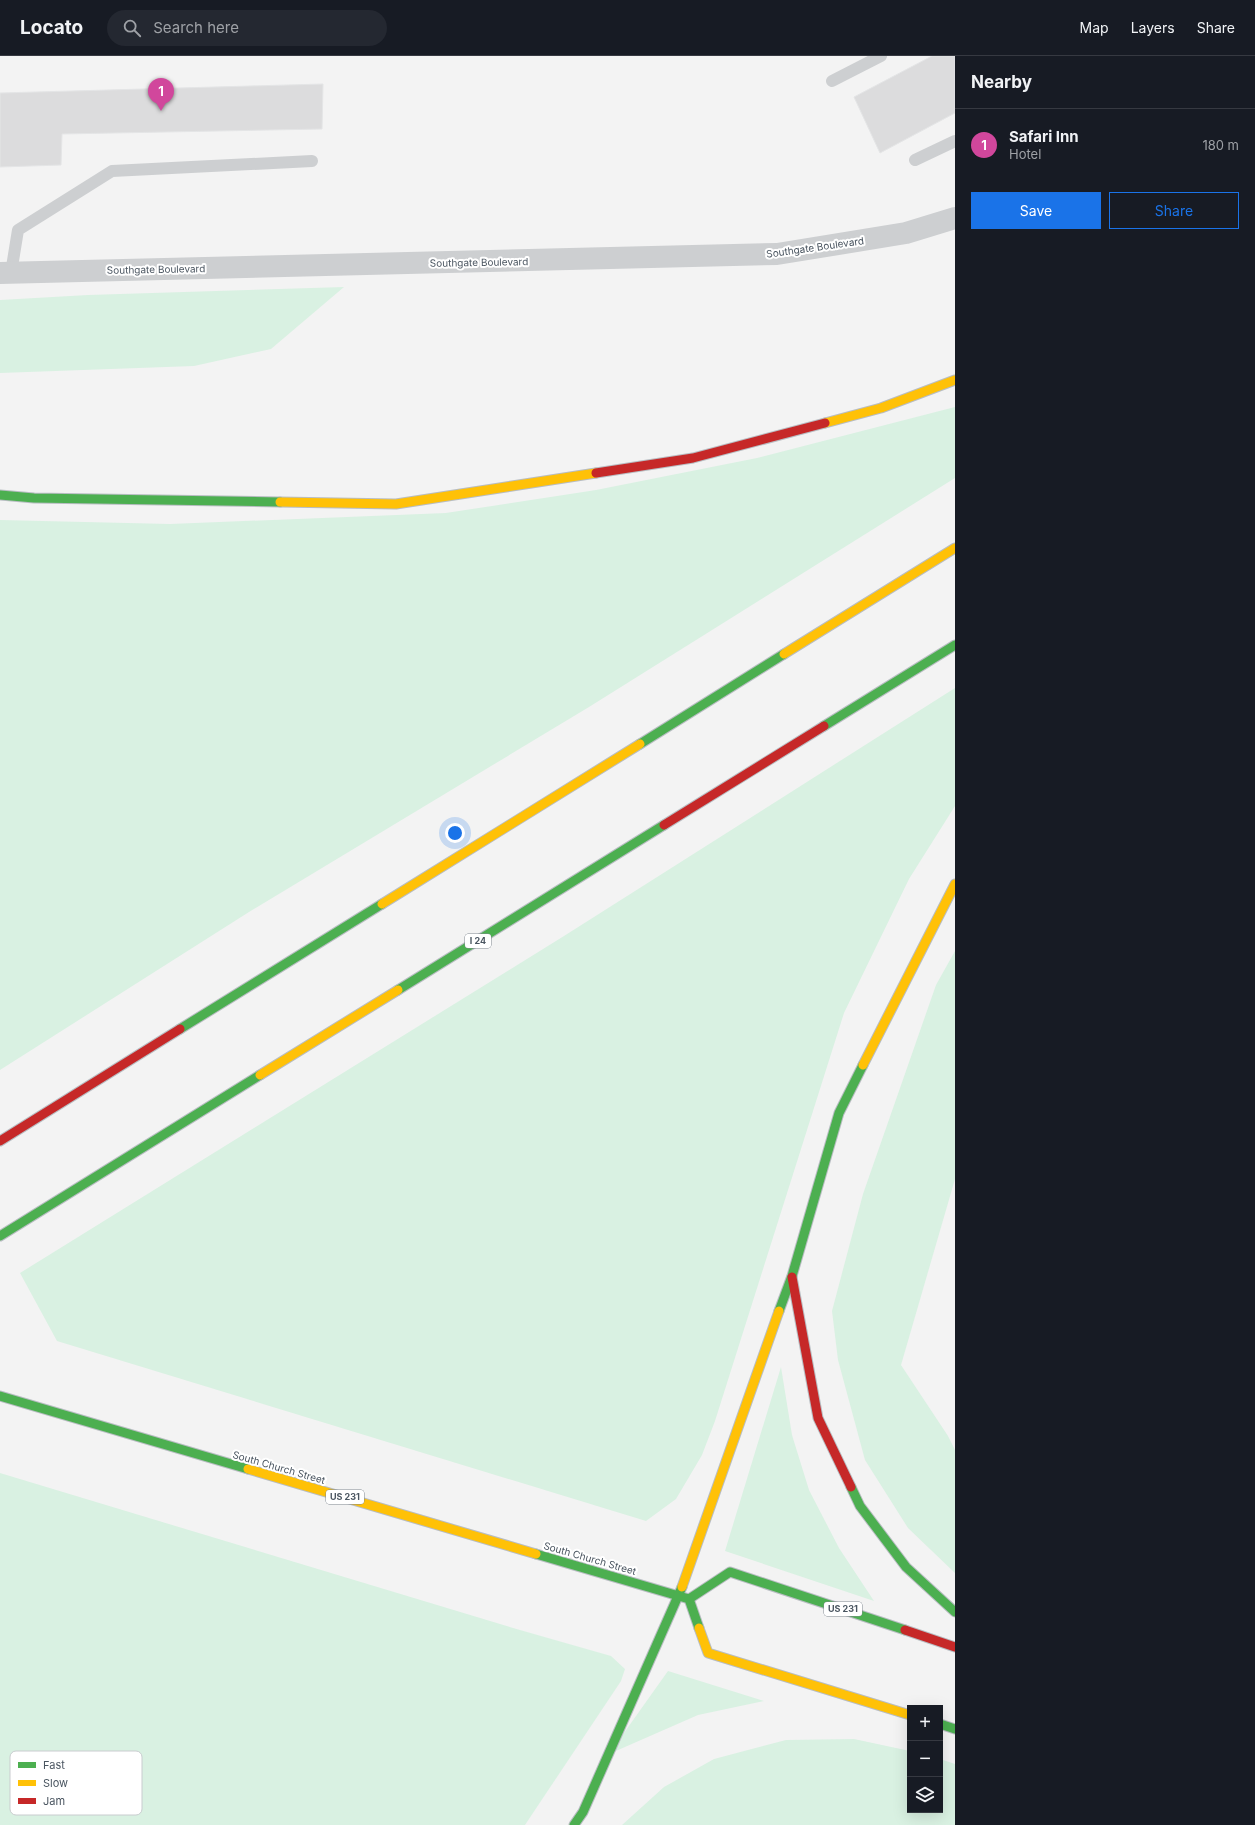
<!DOCTYPE html>
<html lang="en">
<head>
<meta charset="utf-8">
<style>
	:root { --surface:#171b24; --page:#242831; --text:#f1f3f6; --muted:#9ea1a6; --line:#363941; --accent:#1a73e8 }
	body { margin:0; font-family:Inter,sans-serif; background:var(--page); color:var(--text) }
	.controls { position:absolute; right:12px; bottom:12px; display:grid; overflow:hidden; border-radius:0px; box-shadow:0 4px 16px #0002 }
	.controls button { width:36px; height:36px; display:grid; place-items:center; padding:0; border:0; border-bottom:1px solid var(--line); background:var(--surface); color:var(--text); font:20px sans-serif }
	.you { position:absolute; left:455px; top:777px; width:14px; height:14px; margin:-10px; border:3px solid #fff; border-radius:50%; background:#1a73e8; box-shadow:0 0 0 6px #1a73e833 }
	.badge { display:grid; place-items:center; width:26px; height:26px; border-radius:50%; background:var(--accent); color:#fff; font-size:13px; font-weight:700 }
	.pin { position:absolute; translate:-50% -33px; filter:drop-shadow(0 1px 2px #0008) }
	.pin::after { content:''; position:absolute; top:21px; width:14px; height:12px; background:inherit; clip-path:polygon(0 0,100% 0,50% 100%) }
	.list { margin:0; padding:0; list-style:none }
	h2 { display:flex; justify-content:space-between; align-items:center; height:52px; margin:0; padding:0 16px; font-size:17px }
	h2 small { font-size:13px; font-weight:400; color:var(--muted) }
	.list li { display:grid; grid-template-columns:26px 1fr auto; gap:12px; align-items:center; box-sizing:border-box; height:72px; padding:0 16px; border-top:1px solid var(--line) }
	.list b { display:block; font-size:15px; white-space:nowrap }
	.list p { margin:0; font-size:13px; white-space:nowrap; color:var(--muted) }
	.list em { font-size:13px; font-style:normal; color:var(--muted) }
	.actions { display:flex; gap:8px; padding:12px 16px }
	.actions a { flex:1; padding:9px 0; border:1px solid var(--accent); border-radius:0px; text-align:center; font-size:14px; color:var(--accent) }
	.actions .main { background:var(--accent); color:#fff }
	.icon { flex:none; width:22px; height:22px; fill:none; stroke:currentColor; stroke-width:2; stroke-linecap:round; stroke-linejoin:round }
	.map { position:relative; flex:none; width:955px; height:1769px; overflow:hidden }
	header { display:flex; align-items:center; gap:24px; box-sizing:border-box; height:56px; padding:0 20px; background:var(--surface); border-bottom:1px solid var(--line) }
	header strong { font-size:19px }
	nav { display:flex; gap:22px; margin-inline-start:auto; font-size:14px }
	.search { width:280px; height:36px; background:var(--page); display:flex; align-items:center; gap:10px; box-sizing:border-box; padding:0 14px; border-radius:22px; color:var(--muted); font-size:15px }
	main { display:flex }
	aside { flex:1; background:var(--surface) }
	.map>svg:first-child { display:block }
</style>
</head>
<body>
<header>
<strong>Locato</strong>
<div class="search"><svg class="icon" aria-label="search" viewBox="0 0 24 24"><circle cx="10" cy="10" r="6"/><path d="M15 15l6 6"/></svg>Search here</div>
<nav><a>Map</a><a>Layers</a><a>Share</a></nav>
</header>
<main>
<div class="map">
<svg width="955" height="1769" viewBox="0 0 955 1769">
	<rect width="100%" height="100%" fill="#f3f3f3"/>
	<g fill="#d9f1e2">
		<path d="M344 231 271 293 194 310 0 317V244L88 239Z"/>
		<path d="M955 351V422L589 651 249 856 0 1014V464L170 468 446 457 596 434 757 402Z"/>
		<path d="M955 632V750L909 823 844 957 715 1365 702 1399 676 1443 646 1465 57 1285 20 1217 564 880Z"/>
		<path d="M955 895V1123L901 1309 948 1380 955 1394V1517L908 1472 865 1404 838 1304 832 1255 863 1138 936 929Z"/>
		<path d="M781 1311 792 1379 809 1434 839 1492 874 1545 725 1495Z"/>
		<path d="M0 1417 520 1574 611 1600 625 1613 621 1625 525 1769H0Z"/>
		<path d="M668 1615 764 1645 698 1659 609 1698Z"/>
		<path d="M854 1683 910 1695V1754H940V1703L955 1708V1769H622L664 1731 714 1703 786 1684Z"/>
	</g>
	<g fill="#dcdcdd" stroke="#e4e5e6">
		<path d="M932 0H955V57L880 97 854 41Z"/>
		<path d="M323 28 322 73 62 78 61 109 0 111V37Z"/>
	</g>
	<g fill="none" stroke-linecap="round" stroke-linejoin="round">
		<g stroke="#b8bdc2" stroke-width="11">
			<g id="fast">
				<path d="M0 439 34 442 280 446"/>
				<path d="M824 670 955 589"/>
				<path d="M640 688 784 598"/>
				<path d="M398 934 664 769"/>
				<path d="M180 973 382 848"/>
				<path d="M0 1180 260 1019"/>
				<path d="M779 1255 792 1220 839 1057 863 1009"/>
				<path d="M0 1340 248 1413"/>
				<path d="M851 1431 860 1450 906 1511 955 1556"/>
				<path d="M536 1498 689 1543 699 1572"/>
				<path d="M689 1543 730 1516 905 1574"/>
				<path d="M940 1668 955 1673"/>
				<path d="M574 1769 583 1756 682 1531"/>
			</g>
		</g>
		<g stroke="#b8bdc2" stroke-width="11">
			<g id="slow">
				<path d="M825 367 881 352 955 324"/>
				<path d="M280 446 396 448 596 417"/>
				<path d="M784 598 955 492"/>
				<path d="M382 848 640 688"/>
				<path d="M863 1009 955 828"/>
				<path d="M260 1019 398 934"/>
				<path d="M248 1413 536 1498"/>
				<path d="M682 1531 779 1255"/>
				<path d="M699 1572 708 1597 910 1659"/>
			</g>
		</g>
		<g stroke="#b8bdc2" stroke-width="11">
			<g id="jam">
				<path d="M596 417 693 402 825 367"/>
				<path d="M664 769 824 670"/>
				<path d="M0 1085 180 973"/>
				<path d="M792 1221 818 1362 851 1431"/>
				<path d="M905 1574 955 1591"/>
			</g>
		</g>
		<g stroke="#cdcfd1" stroke-width="12">
			<path d="M832 25 881 0"/>
			<path d="M915 104 955 85"/>
			<path d="M11 217 18 174 112 115 312 105"/>
		</g>
		<path stroke="#cdcfd1" stroke-width="22" d="M0 217 777 198 906 177 955 162"/>
		<use href="#fast" stroke="#4caf50" stroke-width="9"/>
		<use href="#slow" stroke="#ffc107" stroke-width="9"/>
		<use href="#jam" stroke="#c62828" stroke-width="9"/>
	</g>
	<g text-anchor="middle" stroke-width="4" stroke-linejoin="round" paint-order="stroke">
		<g fill="#fff" stroke="#808890" stroke-width="1">
			<rect x="465" y="878" width="26" height="14" rx="3"/>
			<rect x="326" y="1434" width="38" height="14" rx="3"/>
			<rect x="824" y="1546" width="38" height="14" rx="3"/>
		</g>
		<g font-size="9" font-weight="bold" fill="#4a5560">
			<text x="478" y="888">I 24</text>
			<text x="345" y="1444">US 231</text>
			<text x="843" y="1556">US 231</text>
		</g>
		<g font-size="10" fill="#4a5560" stroke="#fff">
			<text transform="translate(815 191) rotate(-8)" y="4">Southgate Boulevard</text>
			<text transform="translate(479 206) rotate(-1)" y="4">Southgate Boulevard</text>
			<text transform="translate(156 213) rotate(-1)" y="4">Southgate Boulevard</text>
			<text transform="translate(279 1411) rotate(16)" y="4">South Church Street</text>
			<text transform="translate(590 1502) rotate(16)" y="4">South Church Street</text>
		</g>
	</g>
	<rect x="10" y="1695" width="132" height="64" rx="6" fill="#fff" stroke="#c9cccf" stroke-width="1"/>
	<rect x="18" y="1706" width="18" height="6" fill="#4caf50"/>
	<rect x="18" y="1724" width="18" height="6" fill="#ffc107"/>
	<rect x="18" y="1742" width="18" height="6" fill="#c62828"/>
	<g font-size="11" fill="#4a5560">
		<text x="43" y="1713">Fast</text>
		<text x="43" y="1731">Slow</text>
		<text x="43" y="1749">Jam</text>
	</g>
</svg>
<div class="controls">
<button>+</button>
<button>−</button>
<button><svg class="icon" aria-label="layers" viewBox="0 0 24 24"><path d="M12 4l9 5-9 5-9-5zM3 14l9 5 9-5"/></svg></button>
</div>
<div class="you"></div>
<div class="pin badge" style="left:161px;top:55px;background:#d1479c">1</div>
</div>
<aside>
<h2>Nearby<small></small></h2>
<ul class="list">
<li><span class="badge" style="background:#d1479c">1</span><div><b>Safari Inn</b><p>Hotel</p></div><em>180 m</em></li>
</ul>
<div class="actions"><a class="main">Save</a><a>Share</a></div>
</aside>
</main>
</body>
</html>
